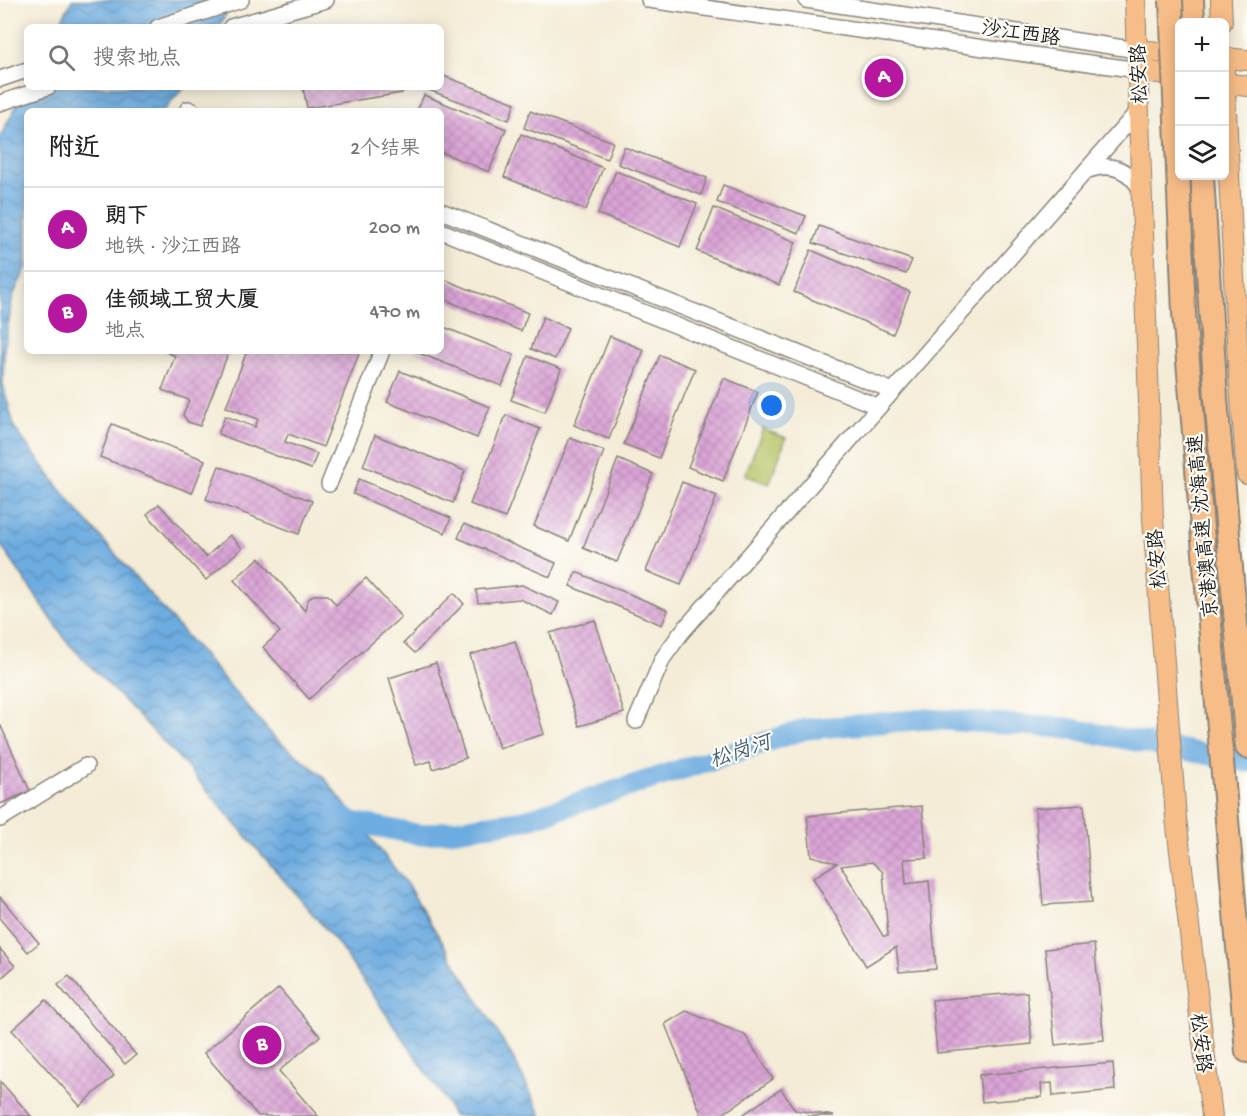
<!DOCTYPE html>
<html lang="zh">
<head>
<meta charset="utf-8">
<style>
	:root { --surface:#fff; --page:#f2f2f2; --text:#222; --muted:#767676; --line:#e0e0e0; --accent:#b5179e }
	body { margin:0; font-family:"Gochi Hand","LXGW WenKai TC",sans-serif; background:var(--page); color:var(--text) }
	.controls { position:absolute; right:18px; top:18px; display:grid; overflow:hidden; border-radius:9px; box-shadow:0 3px 15px #0003 }
	.controls button { width:54px; height:54px; display:grid; place-items:center; padding:0; border:0; border-bottom:2px solid var(--line); background:var(--surface); color:var(--text); font:30px sans-serif }
	.you { position:absolute; left:772px; top:406px; width:21px; height:21px; margin:-15px; border:4px solid #fff; border-radius:50%; background:#1a73e8; box-shadow:0 0 0 9px #1a73e833 }
	.badge { display:grid; place-items:center; width:39px; height:39px; border-radius:50%; background:var(--accent); color:#fff; font-size:20px; font-weight:700 }
	.pin { position:absolute; translate:-50% -50%; border:3px solid #fff; box-shadow:0 2px 6px #0006 }
	.list { margin:0; padding:0; list-style:none }
	h2 { display:flex; justify-content:space-between; align-items:center; height:78px; margin:0; padding:0 24px; font-size:26px }
	h2 small { font-size:20px; font-weight:400; color:var(--muted) }
	.list li { display:grid; grid-template-columns:39px 1fr auto; gap:18px; align-items:center; box-sizing:border-box; height:84px; padding:0 24px; border-top:2px solid var(--line) }
	.list b { display:block; font-size:22px; white-space:nowrap }
	.list p { margin:0; font-size:20px; white-space:nowrap; color:var(--muted) }
	.list em { font-size:20px; font-style:normal; color:var(--muted) }
	.icon { flex:none; width:33px; height:33px; fill:none; stroke:currentColor; stroke-width:2; stroke-linecap:round; stroke-linejoin:round }
	.map { position:relative; flex:none; width:1247px; height:1116px; overflow:hidden }
	.search { position:absolute; background:var(--surface); box-shadow:0 3px 15px #0003; left:24px; top:24px; width:420px; height:66px; display:flex; align-items:center; gap:15px; box-sizing:border-box; padding:0 21px; border-radius:9px; color:var(--muted); font-size:22px }
	.panel { position:absolute; background:var(--surface); box-shadow:0 3px 15px #0003; left:24px; top:108px; width:420px; height:246px; border-radius:9px }
	.map>svg:first-child { display:block }
</style>
</head>
<body>
<div class="map">
<svg width="1247" height="1116" viewBox="0 0 1247 1116">
	<defs>
		<pattern id="water-waves" width="16" height="10" patternUnits="userSpaceOnUse" patternTransform="scale(1.5)"><rect width="16" height="10" fill="#6dace0"/><path d="M0 5q4-4 8 0t8 0" fill="none" stroke="#598bb5"/></pattern>
		<pattern id="building-cross-hatch" width="8" height="8" patternUnits="userSpaceOnUse" patternTransform="scale(1.5)"><rect width="8" height="8" fill="#daa4d6"/><path d="M0 0l8 8M0 8l8-8" fill="none" stroke="#ba8db7"/></pattern>
	</defs>
	<rect width="100%" height="100%" fill="#fdfcf7"/>
	<filter id="ink" filterUnits="userSpaceOnUse"><feTurbulence type="fractalNoise" baseFrequency=".0167" numOctaves="2"/><feDisplacementMap in="SourceGraphic" scale="12" xChannelSelector="R" yChannelSelector="G"/><feConvolveMatrix kernelMatrix="1 2 1 2 8 2 1 2 1" color-interpolation-filters="sRGB"/></filter>
	<filter id="wash" filterUnits="userSpaceOnUse"><feTurbulence type="fractalNoise" baseFrequency=".008" numOctaves="4" result="noise"/><feDisplacementMap in="SourceGraphic" scale="24" xChannelSelector="R" yChannelSelector="G"/><feGaussianBlur stdDeviation="1.35" result="paint"/><feColorMatrix in="noise" values="0 0 0 0 0 0 0 0 0 0 0 0 0 0 0 0 0 1.4 0 .05"/><feComposite in="paint" operator="in"/></filter>
	<g filter="url(#wash)">
		<rect width="100%" height="100%" fill="#f4ecd7"/>
		<path fill="#b5c264" stroke="#686f40" stroke-width="1.5" d="M763 429 786 438 769 484 745 475Z"/>
		<g fill="url(#water-waves)" stroke="#44647e" stroke-width="1.5">
			<path d="M72 0H234L219 27H58Z"/>
			<path d="M27 86 184 87 163 111H27V266L13 296 4 350 3 385 15 429 71 503 274 737 323 776 408 886 512 1056 542 1116H453L445 1099 335 940 180 759 68 643 0 544V137Z"/>
		</g>
		<g fill="none" stroke-linecap="round" stroke-linejoin="round">
			<path stroke="#6dace0" stroke-width="21" d="M335 812 353 822 421 835 525 820 806 729 928 719 1067 728 1247 762"/>
		</g>
		<g id="blocks">
			<g fill="url(#building-cross-hatch)" fill-rule="evenodd">
				<path d="M441 75 515 103 509 120 426 89 441 87Z"/>
				<path d="M303 87H402V93L307 108Z"/>
				<path d="M424 95 506 129 489 172 441 152V111H417Z"/>
				<path d="M530 111 613 142 607 159 524 128Z"/>
				<path d="M521 134 603 168 586 210 504 177Z"/>
				<path d="M624 147 707 178 701 195 618 164Z"/>
				<path d="M616 171 697 204 680 247 598 214Z"/>
				<path d="M723 185 806 216 799 233 717 202Z"/>
				<path d="M714 208 796 242 779 285 697 251Z"/>
				<path d="M819 226 912 260 906 274 813 243Z"/>
				<path d="M811 250 910 292 893 334 794 292Z"/>
				<path d="M441 278 528 313 521 331 441 298Z"/>
				<path d="M543 317 568 328 555 359 531 349Z"/>
				<path d="M441 326 514 355 502 386 414 351H441Z"/>
				<path d="M610 336 644 350 609 439 574 425Z"/>
				<path d="M164 351H229L200 426 188 422 183 415 189 400 162 390 175 356Z"/>
				<path d="M247 351H360L323 447 288 434 285 442 317 454 311 469 218 434 225 416 255 427 258 419 226 407Z"/>
				<path d="M660 355 695 369 659 458 624 444Z"/>
				<path d="M528 356 561 369 545 412 511 400Z"/>
				<path d="M400 371 490 407 477 438 387 402Z"/>
				<path d="M724 378 758 392 723 481 688 467Z"/>
				<path d="M506 415 540 429 505 518 470 504Z"/>
				<path d="M112 424 205 460 192 493 100 457Z"/>
				<path d="M375 435 465 471 453 503 363 466Z"/>
				<path d="M570 438 604 451 569 541 534 526Z"/>
				<path d="M618 459 653 474 617 562 583 548Z"/>
				<path d="M219 466 312 501 299 534 206 499Z"/>
				<path d="M359 479 451 518 445 533 353 494Z"/>
				<path d="M682 482 717 496 681 585 646 571Z"/>
				<path d="M159 504 206 557 230 535 242 548 206 580 147 514Z"/>
				<path d="M464 524 556 563 550 577 458 538Z"/>
				<path d="M259 558 305 611 307 601 313 595H328L336 605 366 578 401 617 309 699 263 647 280 632 234 580Z"/>
				<path d="M576 572 668 610 662 625 570 586Z"/>
				<path d="M522 585 559 602 553 615 520 599 478 603 476 590Z"/>
				<path d="M454 593 464 604 415 653 404 643Z"/>
				<path d="M595 620 624 713 579 726 550 633Z"/>
				<path d="M515 641 544 734 499 748 470 655Z"/>
				<path d="M436 663 466 758 433 769 431 761 416 765 389 678Z"/>
				<path d="M0 724 30 791 0 804Z"/>
				<path d="M1084 805 1092 902 1043 905 1035 808Z"/>
				<path d="M922 806 927 858 904 859 906 884 929 881 936 969 899 972 896 947 866 966 813 878 837 863 811 856 807 816ZM872 862 883 872 888 936H883L841 866Z"/>
				<path d="M0 897 39 943 28 952 0 919Z"/>
				<path d="M1094 944 1104 1040 1055 1045 1045 949Z"/>
				<path d="M0 949 15 966 0 979Z"/>
				<path d="M69 976 136 1055 125 1064 58 985Z"/>
				<path d="M279 988 320 1036 279 1071 318 1116H258L204 1053Z"/>
				<path d="M1027 992 1032 1044 937 1053 932 1000Z"/>
				<path d="M46 1000 114 1076 80 1106 12 1030Z"/>
				<path d="M686 1011 745 1035 773 1079 720 1116H702L665 1024Z"/>
				<path d="M1113 1063 1115 1090 1053 1096 1052 1083 1041 1084 1042 1097 982 1102 979 1075Z"/>
				<path d="M0 1081 31 1116H0Z"/>
				<path d="M781 1089 795 1110 834 1116H741Z"/>
			</g>
		</g>
	</g>
	<g filter="url(#ink)">
		<use href="#blocks" fill-opacity="0" stroke="#88847a" stroke-width="1.5"/>
		<g fill="none" stroke-linecap="round" stroke-linejoin="round">
			<g stroke="#88847a" stroke-width="18">
				<g id="minor">
					<path d="M649 0 1138 70"/>
					<path d="M806 0 1137 50"/>
					<path d="M158 27 241 0"/>
					<path d="M231 27 326 0"/>
					<path d="M0 79 27 70"/>
					<path d="M0 103 48 87"/>
					<path d="M188 109 193 111"/>
					<path d="M1086 171C1111 161 1130 169 1142 192"/>
					<path d="M441 211 893 391"/>
					<path d="M441 231 879 407"/>
					<path d="M329 484 382 351"/>
					<path d="M636 721 663 658 681 633 1139 110"/>
					<path d="M0 819 86 766"/>
				</g>
			</g>
			<g stroke="#88847a" stroke-width="22">
				<g id="major">
					<path d="M1135 0 1153 519 1176 818 1212 1116"/>
					<path d="M1221 0 1222 22"/>
					<path d="M1137 50 1180 54"/>
					<path d="M1224 58 1247 60"/>
					<path d="M1138 70 1180 76"/>
					<path d="M1224 70 1238 362 1247 474"/>
					<path d="M1224 83 1247 86"/>
				</g>
			</g>
			<g stroke="#88847a" stroke-width="26">
				<g id="highway">
					<path d="M1192 0 1193 22"/>
					<path d="M1202 176 1216 399 1247 747"/>
					<path d="M1210 624 1247 1051"/>
				</g>
			</g>
			<use href="#minor" stroke="#fff" stroke-width="15"/>
			<use href="#major" stroke="#f7bd88" stroke-width="20"/>
			<use href="#highway" stroke="#f7bd88" stroke-width="22"/>
			<g stroke="#88847a" stroke-width="26" stroke-linecap="butt">
				<path id="highway-bridge" d="M1171 0 1184 313 1210 624"/>
			</g>
			<use href="#highway-bridge" stroke="#f7bd88" stroke-width="22"/>
		</g>
	</g>
	<g text-anchor="middle" stroke-width="4.5" stroke-linejoin="round" paint-order="stroke">
		<g font-size="20" fill="#1c1c1c" stroke="#fdfcf7">
			<text transform="translate(1021 32) rotate(8)" y="7">沙江西路</text>
			<text transform="translate(1138 74) rotate(-92)" y="7">松安路</text>
			<text transform="translate(1202 526) rotate(-95)" y="7">京港澳高速 沈海高速</text>
			<text transform="translate(1156 559) rotate(-94)" y="7">松安路</text>
			<text transform="translate(1202 1043) rotate(83)" y="7">松安路</text>
		</g>
		<g font-size="21" font-style="italic" fill="#405d74" stroke="#fdfcf7">
			<text transform="translate(740 750) rotate(-18)" y="7">松岗河</text>
		</g>
	</g>
</svg>
<div class="controls">
<button>+</button>
<button>−</button>
<button><svg class="icon" aria-label="layers" viewBox="0 0 24 24"><path d="M12 4l9 5-9 5-9-5zM3 14l9 5 9-5"/></svg></button>
</div>
<div class="you"></div>
<div class="pin badge" style="left:884px;top:78px">A</div>
<div class="pin badge" style="left:262px;top:1045px">B</div>
<div class="search"><svg class="icon" aria-label="search" viewBox="0 0 24 24"><circle cx="10" cy="10" r="6"/><path d="M15 15l6 6"/></svg>搜索地点</div>
<section class="panel">
<h2>附近<small>2个结果</small></h2>
<ul class="list">
<li><span class="badge">A</span><div><b>朗下</b><p>地铁 · 沙江西路</p></div><em>200 m</em></li>
<li><span class="badge">B</span><div><b>佳领域工贸大厦</b><p>地点</p></div><em>470 m</em></li>
</ul>
</section>
</div>
</body>
</html>
